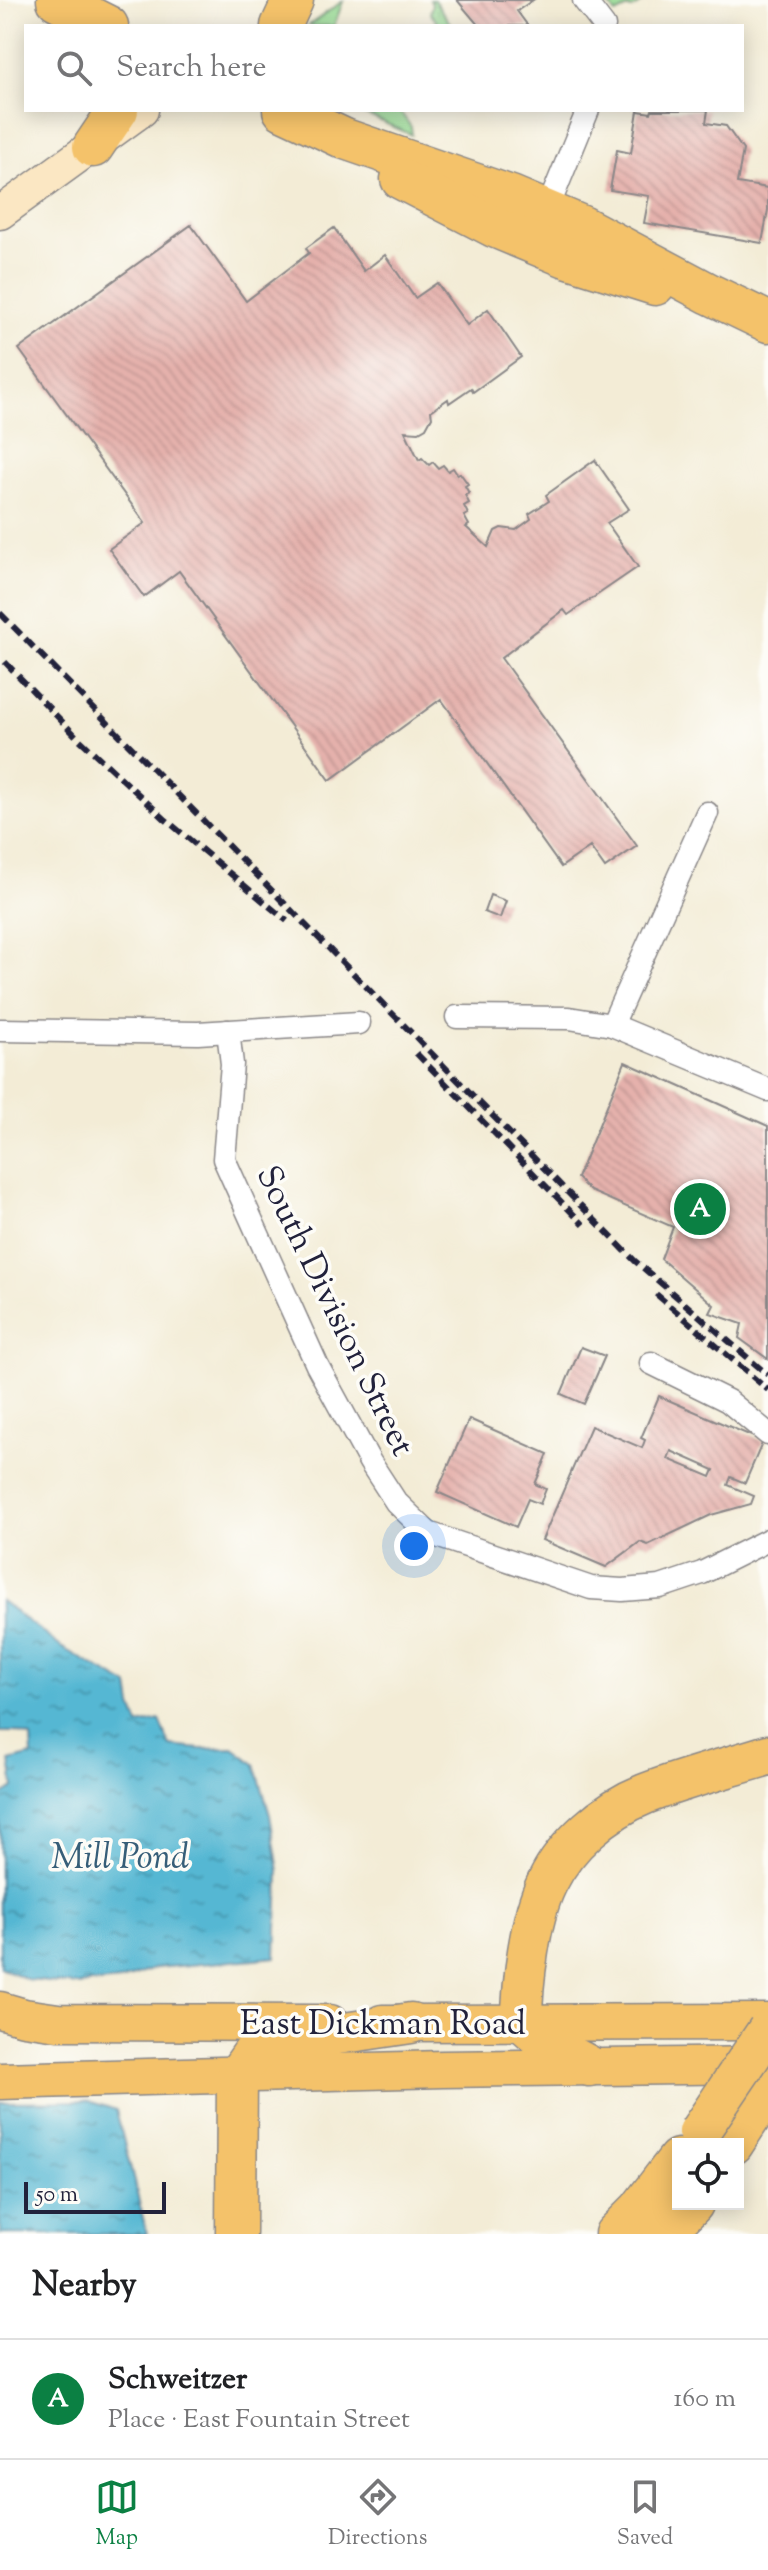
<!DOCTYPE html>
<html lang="en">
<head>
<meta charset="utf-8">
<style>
	:root { --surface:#fff; --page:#f6f6f6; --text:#202124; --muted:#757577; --line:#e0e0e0; --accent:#0b8043 }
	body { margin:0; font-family:"Sorts Mill Goudy",serif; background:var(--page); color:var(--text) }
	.controls { position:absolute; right:24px; bottom:24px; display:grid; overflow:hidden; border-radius:0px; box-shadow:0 4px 20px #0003 }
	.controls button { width:72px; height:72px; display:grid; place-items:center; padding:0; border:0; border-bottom:2px solid var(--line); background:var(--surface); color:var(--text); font:40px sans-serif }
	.scale { position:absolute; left:24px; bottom:20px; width:142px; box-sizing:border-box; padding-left:8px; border:4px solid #22223b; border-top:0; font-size:22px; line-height:28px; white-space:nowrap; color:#22223b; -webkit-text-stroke:6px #fdfcf7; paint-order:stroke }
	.you { position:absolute; left:414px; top:1546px; width:28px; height:28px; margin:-20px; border:6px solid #fff; border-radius:50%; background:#1a73e8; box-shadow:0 0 0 12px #1a73e833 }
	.badge { display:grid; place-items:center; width:52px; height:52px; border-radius:50%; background:var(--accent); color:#fff; font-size:26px; font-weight:700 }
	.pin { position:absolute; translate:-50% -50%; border:4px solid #fff; box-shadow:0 2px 8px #0006 }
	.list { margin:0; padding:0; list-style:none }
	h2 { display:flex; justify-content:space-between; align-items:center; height:104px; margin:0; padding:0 32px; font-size:34px }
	h2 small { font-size:26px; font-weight:400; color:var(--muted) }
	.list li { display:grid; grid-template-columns:52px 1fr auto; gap:24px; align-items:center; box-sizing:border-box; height:120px; padding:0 32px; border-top:2px solid var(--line) }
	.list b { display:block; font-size:30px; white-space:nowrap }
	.list p { margin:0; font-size:26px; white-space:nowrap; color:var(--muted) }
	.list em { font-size:26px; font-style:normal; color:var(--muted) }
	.icon { flex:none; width:44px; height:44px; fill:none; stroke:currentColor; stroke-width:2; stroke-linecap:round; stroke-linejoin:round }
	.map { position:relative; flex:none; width:768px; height:2234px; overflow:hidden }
	.search { position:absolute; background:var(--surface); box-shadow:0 4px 20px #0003; left:24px; right:24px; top:24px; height:88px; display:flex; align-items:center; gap:20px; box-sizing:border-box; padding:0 28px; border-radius:0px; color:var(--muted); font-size:30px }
	.sheet { height:224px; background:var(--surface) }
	nav { display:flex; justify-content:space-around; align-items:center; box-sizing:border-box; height:112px; border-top:2px solid var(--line); background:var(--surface); font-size:22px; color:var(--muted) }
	nav a { display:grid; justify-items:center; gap:4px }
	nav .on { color:var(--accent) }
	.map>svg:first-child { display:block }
</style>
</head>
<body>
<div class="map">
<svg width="768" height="2234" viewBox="0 0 768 2234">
	<defs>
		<pattern id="grass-tufts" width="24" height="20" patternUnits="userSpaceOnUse" patternTransform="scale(2)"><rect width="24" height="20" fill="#95d992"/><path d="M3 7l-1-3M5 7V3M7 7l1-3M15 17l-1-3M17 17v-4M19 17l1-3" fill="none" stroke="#80ba7f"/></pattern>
		<pattern id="water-ripples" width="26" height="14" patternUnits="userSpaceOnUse" patternTransform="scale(2)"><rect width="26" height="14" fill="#54b7d3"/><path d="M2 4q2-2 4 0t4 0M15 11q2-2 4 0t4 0" fill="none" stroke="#4594ac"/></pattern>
		<pattern id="building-back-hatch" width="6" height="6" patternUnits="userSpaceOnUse" patternTransform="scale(2)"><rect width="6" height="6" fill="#e5b1ac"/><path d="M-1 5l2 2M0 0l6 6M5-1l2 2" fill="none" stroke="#c49895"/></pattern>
	</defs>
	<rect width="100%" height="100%" fill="#fdfcf7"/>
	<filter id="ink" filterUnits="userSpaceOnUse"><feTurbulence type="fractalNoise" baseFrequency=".0125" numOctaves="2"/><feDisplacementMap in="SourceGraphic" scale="16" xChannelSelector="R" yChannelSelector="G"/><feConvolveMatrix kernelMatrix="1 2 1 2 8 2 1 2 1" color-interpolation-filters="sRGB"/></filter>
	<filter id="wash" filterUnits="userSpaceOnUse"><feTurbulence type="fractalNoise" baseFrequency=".006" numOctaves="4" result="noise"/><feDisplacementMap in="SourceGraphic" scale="32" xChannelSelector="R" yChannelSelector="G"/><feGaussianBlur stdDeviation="1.8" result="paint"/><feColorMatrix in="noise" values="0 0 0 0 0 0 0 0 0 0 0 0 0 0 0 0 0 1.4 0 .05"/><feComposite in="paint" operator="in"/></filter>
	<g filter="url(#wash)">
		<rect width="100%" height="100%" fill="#f3ecd6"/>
		<g fill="url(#grass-tufts)" stroke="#5c7e66" stroke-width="2">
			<path d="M430 0H434L452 26H432L437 22 430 13 432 4Z"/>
			<path d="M343 1 334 26H308Z"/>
			<path d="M355 110H399L411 127 412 135Z"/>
		</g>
		<path fill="#95d992" stroke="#5c7e66" stroke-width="2" d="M606 0H647L632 9 628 8 616 14Z"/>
		<g fill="url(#water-ripples)" stroke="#3b6c87" stroke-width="2">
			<path d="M0 1600 61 1647 129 1686 132 1706 139 1725 160 1720 170 1746 201 1749 233 1748 255 1764 270 1815 279 1871 276 1957 156 1968 121 1981 77 1985 29 1980 0 1967V1796L14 1788 10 1761 32 1755 31 1737 15 1732H0Z"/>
			<path d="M89 2101 116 2110 147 2234H0V2102Z"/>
		</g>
		<g id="blocks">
			<g fill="url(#building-back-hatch)" fill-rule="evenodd">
				<path d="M457 0H533L517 11 528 26H479Z"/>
				<path d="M652 110H708L706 123 726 126 743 150 737 183 768 188V210L762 243 644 223 649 196 610 190 617 150 631 153 638 111 651 113Z"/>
				<path d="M191 225 246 301 309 253 306 248 334 228 364 271 385 255 415 298 437 283 467 325 488 309 521 357 473 392 471 388 449 403 448 399 431 411 432 417 426 428 419 432 405 431 419 460 422 458 429 465 433 462 438 468 443 465 448 471 453 468 457 474 460 473 468 484 465 486 469 493 465 495 469 503 464 506 468 514 464 516 469 525 466 527 488 547 495 531 501 528 516 530 531 519 529 514 549 501 546 495 595 460 629 509 607 523 638 567 568 615 564 610 501 658 637 846 605 868 590 847 561 867 441 699 330 780 179 571 144 597 109 549 145 523 19 349Z"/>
				<path d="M490 895 506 901 500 918 484 912Z"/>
				<path d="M625 1062 768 1126V1359L739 1338 742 1324 710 1313 714 1305 661 1259 673 1227 590 1191 577 1178Z"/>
				<path d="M581 1347 605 1356 584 1404 561 1394Z"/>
				<path d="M659 1396 763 1441 745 1483 731 1477 728 1485 754 1496 751 1504 711 1515 648 1545 640 1542 606 1567 542 1540 591 1426 642 1448 645 1440 641 1438ZM671 1451 714 1470 711 1477 668 1459Z"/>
				<path d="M469 1419 548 1454 535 1484 546 1489 540 1504 528 1499 516 1527 437 1492Z"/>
			</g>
		</g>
	</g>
	<g filter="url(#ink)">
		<use href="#blocks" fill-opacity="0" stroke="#8a8788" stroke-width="2"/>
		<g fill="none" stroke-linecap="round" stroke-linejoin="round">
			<g stroke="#8a8788" stroke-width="25">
				<g id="street">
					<path d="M584 0 604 26"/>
					<path d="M543 220 588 110"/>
					<path d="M457 1017 569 1018 612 1025 768 1090"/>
					<path d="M612 1025 707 813"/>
					<path d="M0 1030 198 1033 359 1023"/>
					<path d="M228 1031 232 1064 224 1159 317 1365 370 1462 396 1502 428 1533 591 1588 622 1590 660 1587 702 1573 768 1540"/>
					<path d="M651 1363 728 1401 768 1434"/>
				</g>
			</g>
			<g stroke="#8a8788" stroke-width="35">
				<path id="secondary" d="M0 213 142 110"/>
			</g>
			<g stroke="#8a8788" stroke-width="39">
				<g id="primary">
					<path d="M0 2010 24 2017 58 2022 330 2023"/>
					<path d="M382 2023 768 2022"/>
					<path d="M0 2081 443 2069 768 2065"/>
				</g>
			</g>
			<g stroke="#8a8788" stroke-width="43">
				<g id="highway">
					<path d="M57 0 108 26"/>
					<path d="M281 26 293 0"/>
					<path d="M283 110 345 139 511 196 582 226 710 294 768 322"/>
					<path d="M93 147 118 110"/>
					<path d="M401 179 494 227 566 257 655 285"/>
					<path d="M589 2066 548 2044 522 2021C522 1983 530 1917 547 1883 566 1844 605 1810 645 1794 685 1778 727 1768 768 1755"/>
					<path d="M733 2144 768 2090"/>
					<path d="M236 2234 237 2076 253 2053 271 2045 297 2040 411 2023"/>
					<path d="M615 2234 639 2210 678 2159"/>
					<path d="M663 2234 693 2204"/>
				</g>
			</g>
			<use href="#street" stroke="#fff" stroke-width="22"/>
			<use href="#secondary" stroke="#fbe7c3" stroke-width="32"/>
			<use href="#primary" stroke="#f4c26a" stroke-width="36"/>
			<use href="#highway" stroke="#f4c26a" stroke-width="40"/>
			<g stroke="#22223b" stroke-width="6" stroke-dasharray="12 6" stroke-linecap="butt">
				<path d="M0 613 635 1261 768 1375"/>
				<path d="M5 662 76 736 165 819 287 921"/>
				<path d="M416 1053 584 1225"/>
				<path d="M656 1294 768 1390"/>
			</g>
			<g stroke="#8a8788" stroke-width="43" stroke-linecap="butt">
				<path id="highway-bridge" d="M699 2132 768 2030"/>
			</g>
			<use href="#highway-bridge" stroke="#f4c26a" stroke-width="40"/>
		</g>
	</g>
	<g text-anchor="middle" stroke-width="7" stroke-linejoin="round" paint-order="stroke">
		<g font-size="34" fill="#22223b" stroke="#fdfcf7">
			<text transform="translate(337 1310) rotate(64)" y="12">South Division Street</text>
			<text x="383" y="2034">East Dickman Road</text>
		</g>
		<g font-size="36" font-style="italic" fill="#365e78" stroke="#fdfcf7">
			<text x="120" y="1868">Mill Pond</text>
		</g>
	</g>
</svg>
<div class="controls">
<button><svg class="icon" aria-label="locate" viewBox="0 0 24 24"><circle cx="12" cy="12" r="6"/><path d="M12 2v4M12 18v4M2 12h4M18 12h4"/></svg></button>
</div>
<div class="scale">50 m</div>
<div class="you"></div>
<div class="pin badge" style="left:700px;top:1209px">A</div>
<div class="search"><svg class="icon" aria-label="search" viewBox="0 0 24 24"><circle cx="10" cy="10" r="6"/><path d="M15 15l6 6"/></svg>Search here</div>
</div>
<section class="sheet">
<h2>Nearby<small></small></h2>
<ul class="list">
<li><span class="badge">A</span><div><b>Schweitzer</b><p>Place · East Fountain Street</p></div><em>160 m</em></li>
</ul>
</section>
<nav>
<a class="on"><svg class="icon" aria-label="map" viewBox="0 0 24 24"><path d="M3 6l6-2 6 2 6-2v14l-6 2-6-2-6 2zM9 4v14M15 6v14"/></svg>Map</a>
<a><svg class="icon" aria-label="directions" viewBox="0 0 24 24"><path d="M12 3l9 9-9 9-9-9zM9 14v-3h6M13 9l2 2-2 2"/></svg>Directions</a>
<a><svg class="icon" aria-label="saved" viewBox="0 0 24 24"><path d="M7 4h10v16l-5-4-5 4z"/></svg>Saved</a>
</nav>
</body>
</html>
